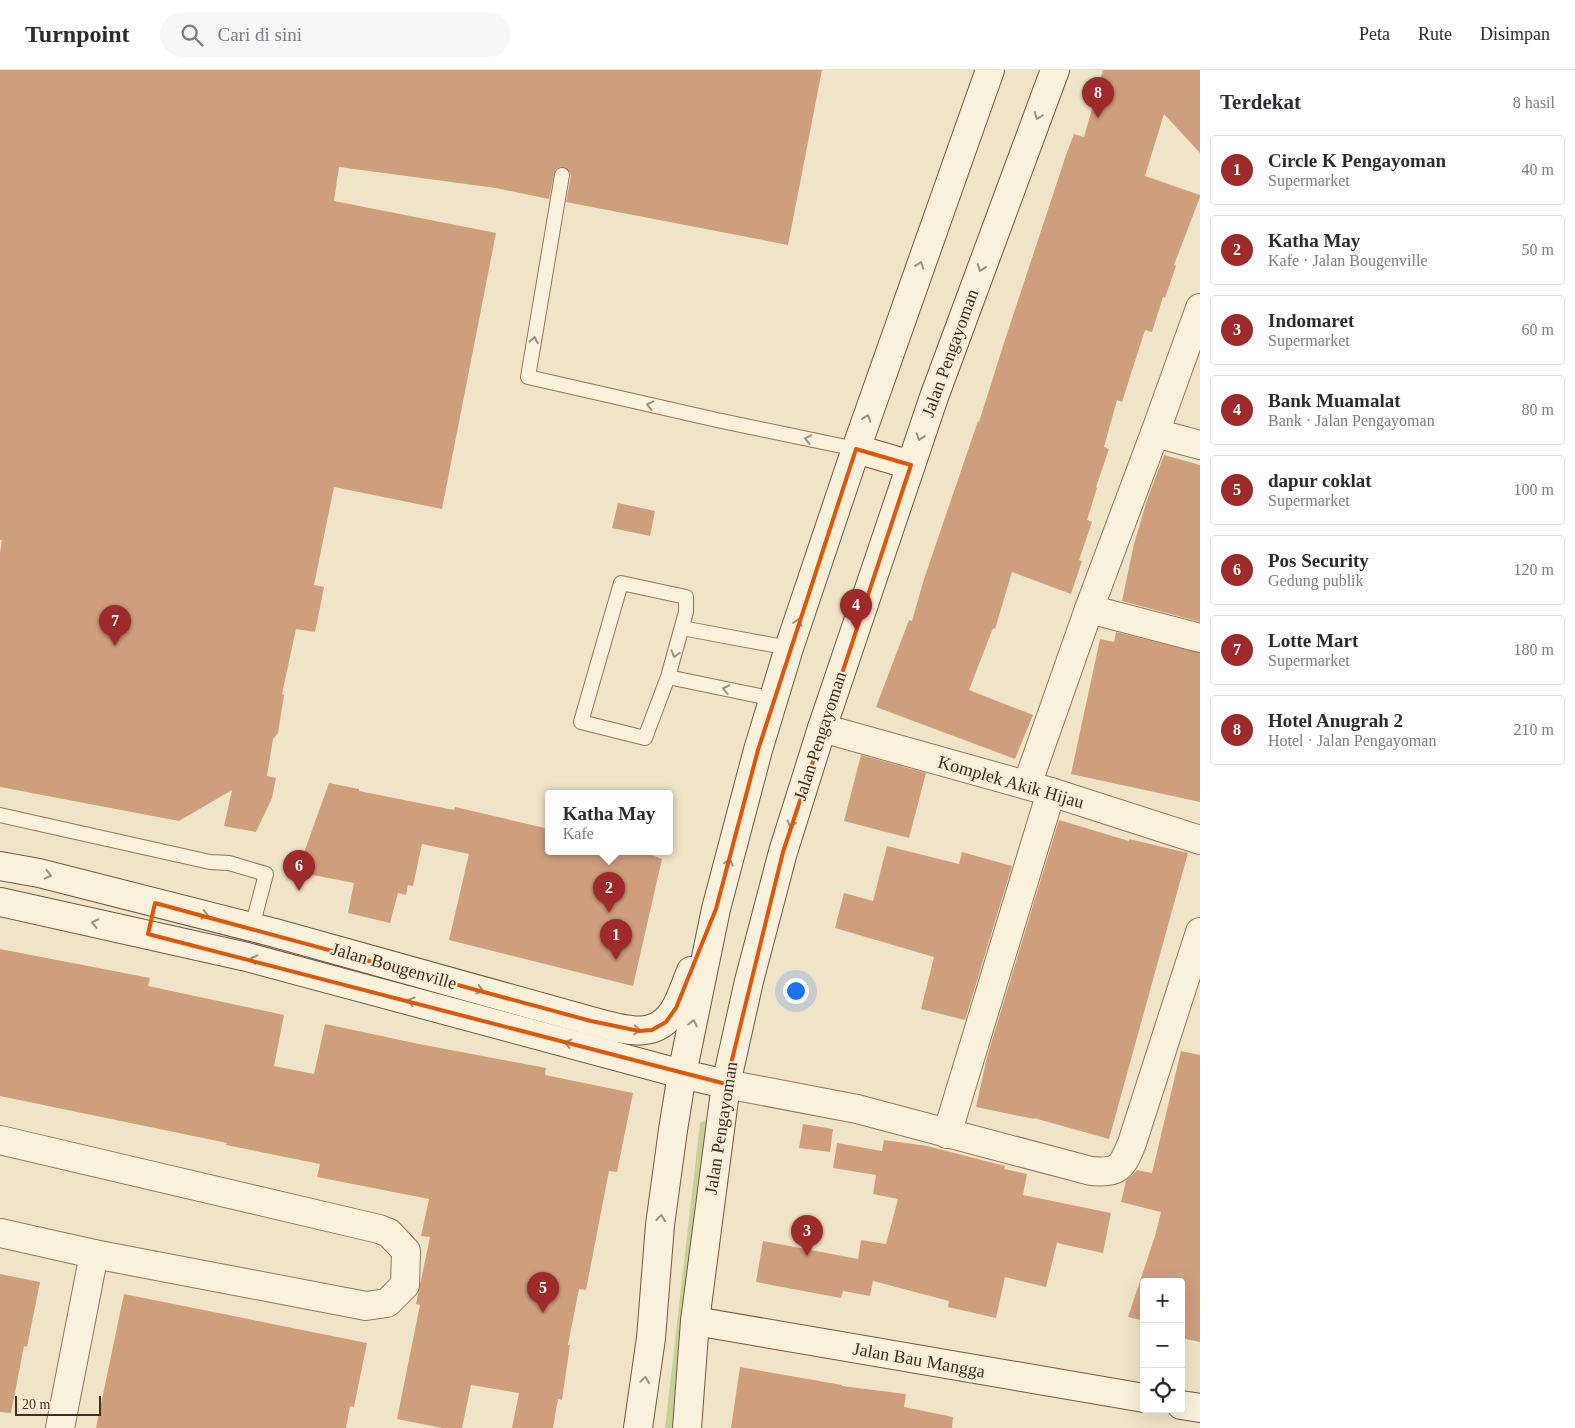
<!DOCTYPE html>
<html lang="id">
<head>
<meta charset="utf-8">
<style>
	:root { --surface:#fff; --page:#f7f7f7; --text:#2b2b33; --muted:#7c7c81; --line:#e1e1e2; --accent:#9e2a2b }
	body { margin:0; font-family:"Times New Roman",serif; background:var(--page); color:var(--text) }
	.controls { position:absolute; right:15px; bottom:15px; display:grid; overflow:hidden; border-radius:5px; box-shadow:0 5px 20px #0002 }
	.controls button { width:45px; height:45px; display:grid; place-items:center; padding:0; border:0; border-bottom:1px solid var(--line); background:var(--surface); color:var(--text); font:25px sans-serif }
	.scale { position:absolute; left:15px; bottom:12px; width:86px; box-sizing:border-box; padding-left:5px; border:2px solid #3d2e20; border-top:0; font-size:14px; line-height:18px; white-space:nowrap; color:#3d2e20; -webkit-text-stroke:4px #f7eed8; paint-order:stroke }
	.you { position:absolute; left:795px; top:920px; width:18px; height:18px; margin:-12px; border:4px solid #fff; border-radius:50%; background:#1a73e8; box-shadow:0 0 0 8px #1a73e833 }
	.badge { display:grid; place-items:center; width:32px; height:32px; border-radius:50%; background:var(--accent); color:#fff; font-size:16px; font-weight:700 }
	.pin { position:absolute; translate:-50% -41px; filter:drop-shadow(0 1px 2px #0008) }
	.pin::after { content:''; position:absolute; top:26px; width:18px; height:15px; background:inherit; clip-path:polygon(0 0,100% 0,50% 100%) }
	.popup { position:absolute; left:545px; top:720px; width:128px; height:65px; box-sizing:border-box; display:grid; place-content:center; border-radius:5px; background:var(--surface); filter:drop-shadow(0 1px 4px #0005); font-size:16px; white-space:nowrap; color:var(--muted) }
	.popup b { font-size:19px; color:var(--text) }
	.popup::after { content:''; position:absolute; left:50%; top:100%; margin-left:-10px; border:10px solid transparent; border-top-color:var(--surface) }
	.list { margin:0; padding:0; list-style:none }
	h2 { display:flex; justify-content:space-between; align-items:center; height:65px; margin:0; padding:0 20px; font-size:21px }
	h2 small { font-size:16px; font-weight:400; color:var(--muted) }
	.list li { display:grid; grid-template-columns:32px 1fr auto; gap:15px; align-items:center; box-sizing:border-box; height:70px; margin:0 10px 10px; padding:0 10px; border:1px solid var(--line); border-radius:5px }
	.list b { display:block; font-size:19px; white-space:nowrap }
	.list p { margin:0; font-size:16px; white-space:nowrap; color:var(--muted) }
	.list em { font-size:16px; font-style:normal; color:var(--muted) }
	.icon { flex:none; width:28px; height:28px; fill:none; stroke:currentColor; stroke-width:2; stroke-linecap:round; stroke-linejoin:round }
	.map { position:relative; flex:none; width:1200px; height:1358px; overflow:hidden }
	header { display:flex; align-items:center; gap:30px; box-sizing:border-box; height:70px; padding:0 25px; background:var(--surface); border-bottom:1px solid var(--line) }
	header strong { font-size:24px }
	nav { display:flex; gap:28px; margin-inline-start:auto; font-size:18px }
	.search { width:350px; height:45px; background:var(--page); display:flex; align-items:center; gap:12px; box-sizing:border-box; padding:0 18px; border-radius:28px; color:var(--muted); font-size:19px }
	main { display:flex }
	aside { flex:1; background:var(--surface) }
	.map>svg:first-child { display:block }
</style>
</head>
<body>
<header>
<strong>Turnpoint</strong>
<div class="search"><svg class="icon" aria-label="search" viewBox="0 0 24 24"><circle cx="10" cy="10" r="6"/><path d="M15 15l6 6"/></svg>Cari di sini</div>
<nav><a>Peta</a><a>Rute</a><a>Disimpan</a></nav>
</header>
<main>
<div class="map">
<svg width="1200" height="1358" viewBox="0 0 1200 1358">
	<rect width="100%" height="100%" fill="#f0e4c8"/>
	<path fill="#c9cf9b" d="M713 1046 682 1358H665L700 1053Z"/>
	<g fill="#cf9f7d">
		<path d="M0 0H822L788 175 566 132 571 106 570 102 564 97H559L555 100 549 129 496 118 339 97 334 131 496 163 442 439 334 417 314 515 324 517 315 562 296 559 282 624 284 625 278 663 273 669 267 706 276 708 272 728 256 762 224 756 232 720 179 751 0 717V483L2 470H0Z"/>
		<path d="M1103 0H1200V83L1164 44 1145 106 1200 125V127L1174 195 1176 196 1165 228 1163 227 1152 262 1145 260 1122 332 1117 330 1104 377 1109 379 1096 417 1097 418 1087 450 1092 452 1079 490 1082 491 1071 524 1012 502 995 559 993 558 969 620 1033 645 1015 689 876 637 909 550 912 551 924 509 978 351 979 352 1003 276 1066 85 1074 64 1084 67Z"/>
		<path d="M1164 385 1200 395V552L1122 531 1134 474 1147 430Z"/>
		<path d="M618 433 655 441 650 466 612 458Z"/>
		<path d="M1116 562 1200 583V732L1071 704 1100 569 1114 572Z"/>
		<path d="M861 685 926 703 909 768 844 751Z"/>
		<path d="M329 713 359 719V721L454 740 455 737 549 759V782H644L662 789 633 916 449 870 469 784 422 774 413 816 408 815 406 825 398 823 390 853 348 843 354 813 297 802Z"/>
		<path d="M1059 750 1129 771V769L1188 783 1109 1069 1034 1048V1049L976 1037 987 987Z"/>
		<path d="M887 776 959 794 962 782 1012 796 965 950 921 939 934 887 835 858 844 823 873 831Z"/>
		<path d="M0 879 150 908 148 916 284 945 274 996 314 1004 325 954 419 974 546 998 545 1005 633 1023 617 1102 609 1101 586 1220 579 1219 568 1275H570L562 1330 558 1329 553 1358H512L519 1323 471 1315 462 1358H442L397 1349 420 1235 416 1234 430 1167 421 1166 429 1129 317 1107 320 1094 226 1075 227 1073 0 1026Z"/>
		<path d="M1181 981 1200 985V1272L1181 1268V1212H1144V1251L1128 1247 1155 1166 1161 1142 1121 1132 1126 1111 1137 1100 1152 1103Z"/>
		<path d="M803 1054 833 1059 830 1082 799 1078Z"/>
		<path d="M884 1070 927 1076 1005 1096 1004 1099 1027 1104 1023 1125 1111 1143 1103 1183 1057 1173 1046 1217 1005 1207 996 1248 948 1237 949 1231 873 1211 870 1226 843 1221 841 1228 756 1212 763 1171 858 1189 861 1170 886 1174 898 1129 873 1124 876 1105 833 1098 837 1073 882 1081Z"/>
		<path d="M0 1204 40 1212 27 1277 24 1276 11 1343 0 1342Z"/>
		<path d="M124 1224 367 1273 354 1337 350 1336 346 1358H96Z"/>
		<path d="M740 1297 842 1315V1316L906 1324 904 1337 953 1347 952 1358H731Z"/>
	</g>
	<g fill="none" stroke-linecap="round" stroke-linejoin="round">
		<g stroke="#8d765c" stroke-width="16">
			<g id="lane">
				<path d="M562 105 528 307 717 350 856 379"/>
				<path d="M682 558 789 578"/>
				<path d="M668 607 686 542V527L621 513 581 652 645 668 668 607 774 629"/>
				<path d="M0 745 210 792 229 793 266 804 252 857"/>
			</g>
		</g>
		<g stroke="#8d765c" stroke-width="30">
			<g id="street">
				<path d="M1155 363 1200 375"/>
				<path d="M1089 539 1200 568"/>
				<path d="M822 658 1051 722 1200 770"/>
				<path d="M1027 715 1089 539 1155 363 1200 238"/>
				<path d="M726 1014 857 1039 1091 1101C1119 1103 1122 1098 1132 1073L1200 862"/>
				<path d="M947 1064 1051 722"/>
				<path d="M0 1070 379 1159 389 1163 406 1181 405 1215 387 1233 366 1236 94 1184 0 1163"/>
				<path d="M60 1358 94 1184"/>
			</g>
		</g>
		<g stroke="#6f573f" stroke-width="30">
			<g id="secondary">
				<path d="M856 379 911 395"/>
				<path d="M0 796 39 803 275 863 591 951C622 959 657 973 676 937 682 926 686 913 691 901"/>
				<path d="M0 832 247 887 682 1004 726 1014"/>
				<path d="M695 1251 1144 1328"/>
				<path d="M1181 1335 1200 1338"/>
				<path d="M638 1358 651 1268 660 1155 673 1060 682 1004 716 839 758 680 789 578 856 379 990 0"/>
				<path d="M687 1358 695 1251 726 1014 749 911 783 782 822 658 934 327 1055 0"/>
			</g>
		</g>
		<use href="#lane" stroke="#faf1dc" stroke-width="14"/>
		<use href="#street" stroke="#faf1dc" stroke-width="28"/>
		<use href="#secondary" stroke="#faf1dc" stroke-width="28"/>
	</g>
	<defs><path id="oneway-chevron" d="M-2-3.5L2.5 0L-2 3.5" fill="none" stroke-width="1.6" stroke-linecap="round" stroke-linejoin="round" transform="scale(1.25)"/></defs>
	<g stroke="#9c907e">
		<use href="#oneway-chevron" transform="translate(1038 46) rotate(111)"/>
		<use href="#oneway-chevron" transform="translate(920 195) rotate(-71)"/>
		<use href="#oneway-chevron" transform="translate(981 198) rotate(110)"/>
		<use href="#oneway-chevron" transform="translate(534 270) rotate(-80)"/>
		<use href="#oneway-chevron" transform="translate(650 335) rotate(-167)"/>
		<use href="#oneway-chevron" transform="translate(867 348) rotate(-71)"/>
		<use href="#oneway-chevron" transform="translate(920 367) rotate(109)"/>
		<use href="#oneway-chevron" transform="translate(808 369) rotate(-168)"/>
		<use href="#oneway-chevron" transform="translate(798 552) rotate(-72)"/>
		<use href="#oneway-chevron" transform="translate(675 584) rotate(106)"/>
		<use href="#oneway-chevron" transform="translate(726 619) rotate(-168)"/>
		<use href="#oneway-chevron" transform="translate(791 754) rotate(107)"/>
		<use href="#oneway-chevron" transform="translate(729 792) rotate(-75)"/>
		<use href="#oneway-chevron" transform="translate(48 805) rotate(14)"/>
		<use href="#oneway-chevron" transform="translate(205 845) rotate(14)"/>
		<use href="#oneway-chevron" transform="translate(95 853) rotate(-168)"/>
		<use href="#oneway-chevron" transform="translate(254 889) rotate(-165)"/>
		<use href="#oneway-chevron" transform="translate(480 920) rotate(16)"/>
		<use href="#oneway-chevron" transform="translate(411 931) rotate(-165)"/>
		<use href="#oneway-chevron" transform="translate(693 953) rotate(-78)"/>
		<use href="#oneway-chevron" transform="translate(637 960) rotate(3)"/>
		<use href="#oneway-chevron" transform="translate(568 973) rotate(-165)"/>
		<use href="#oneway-chevron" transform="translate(661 1148) rotate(-83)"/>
		<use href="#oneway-chevron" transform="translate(645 1310) rotate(-82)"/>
	</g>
	<path fill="none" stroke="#df570d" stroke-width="4" stroke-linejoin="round" d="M856 379 911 395 783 782 726 1014 148 864 155 833 591 951 639 961 652 960 666 952 676 938 716 839 758 680Z"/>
	<g text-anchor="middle" stroke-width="4" stroke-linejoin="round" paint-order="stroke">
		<g font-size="18" fill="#3d2e20" stroke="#f7eed8">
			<text transform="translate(950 283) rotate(-70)" y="6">Jalan Pengayoman</text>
			<text transform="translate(820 666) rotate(-72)" y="6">Jalan Pengayoman</text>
			<text transform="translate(1011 712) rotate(16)" y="6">Komplek Akik Hijau</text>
			<text transform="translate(394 896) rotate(16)" y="6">Jalan Bougenville</text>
			<text transform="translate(721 1058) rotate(-81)" y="6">Jalan Pengayoman</text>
			<text transform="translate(919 1290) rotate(10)" y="6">Jalan Bau Mangga</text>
		</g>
	</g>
</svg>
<div class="controls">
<button>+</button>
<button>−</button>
<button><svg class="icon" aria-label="locate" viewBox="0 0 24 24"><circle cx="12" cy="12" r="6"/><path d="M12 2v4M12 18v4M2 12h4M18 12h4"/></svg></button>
</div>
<div class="scale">20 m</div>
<div class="you"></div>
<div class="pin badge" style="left:616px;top:890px">1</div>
<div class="pin badge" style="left:609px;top:843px">2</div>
<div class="popup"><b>Katha May</b>Kafe</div>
<div class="pin badge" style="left:807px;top:1186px">3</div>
<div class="pin badge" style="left:856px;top:560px">4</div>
<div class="pin badge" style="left:543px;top:1243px">5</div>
<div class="pin badge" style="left:299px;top:821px">6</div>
<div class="pin badge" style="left:115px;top:576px">7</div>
<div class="pin badge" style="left:1098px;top:48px">8</div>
</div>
<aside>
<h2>Terdekat<small>8 hasil</small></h2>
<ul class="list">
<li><span class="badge">1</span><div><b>Circle K Pengayoman</b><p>Supermarket</p></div><em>40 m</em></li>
<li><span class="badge">2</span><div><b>Katha May</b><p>Kafe · Jalan Bougenville</p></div><em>50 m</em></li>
<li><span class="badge">3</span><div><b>Indomaret</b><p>Supermarket</p></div><em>60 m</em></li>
<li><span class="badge">4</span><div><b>Bank Muamalat</b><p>Bank · Jalan Pengayoman</p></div><em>80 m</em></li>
<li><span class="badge">5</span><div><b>dapur coklat</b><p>Supermarket</p></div><em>100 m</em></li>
<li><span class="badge">6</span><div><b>Pos Security</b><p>Gedung publik</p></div><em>120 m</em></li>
<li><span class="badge">7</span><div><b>Lotte Mart</b><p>Supermarket</p></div><em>180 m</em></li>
<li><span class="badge">8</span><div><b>Hotel Anugrah 2</b><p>Hotel · Jalan Pengayoman</p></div><em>210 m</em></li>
</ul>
</aside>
</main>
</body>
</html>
